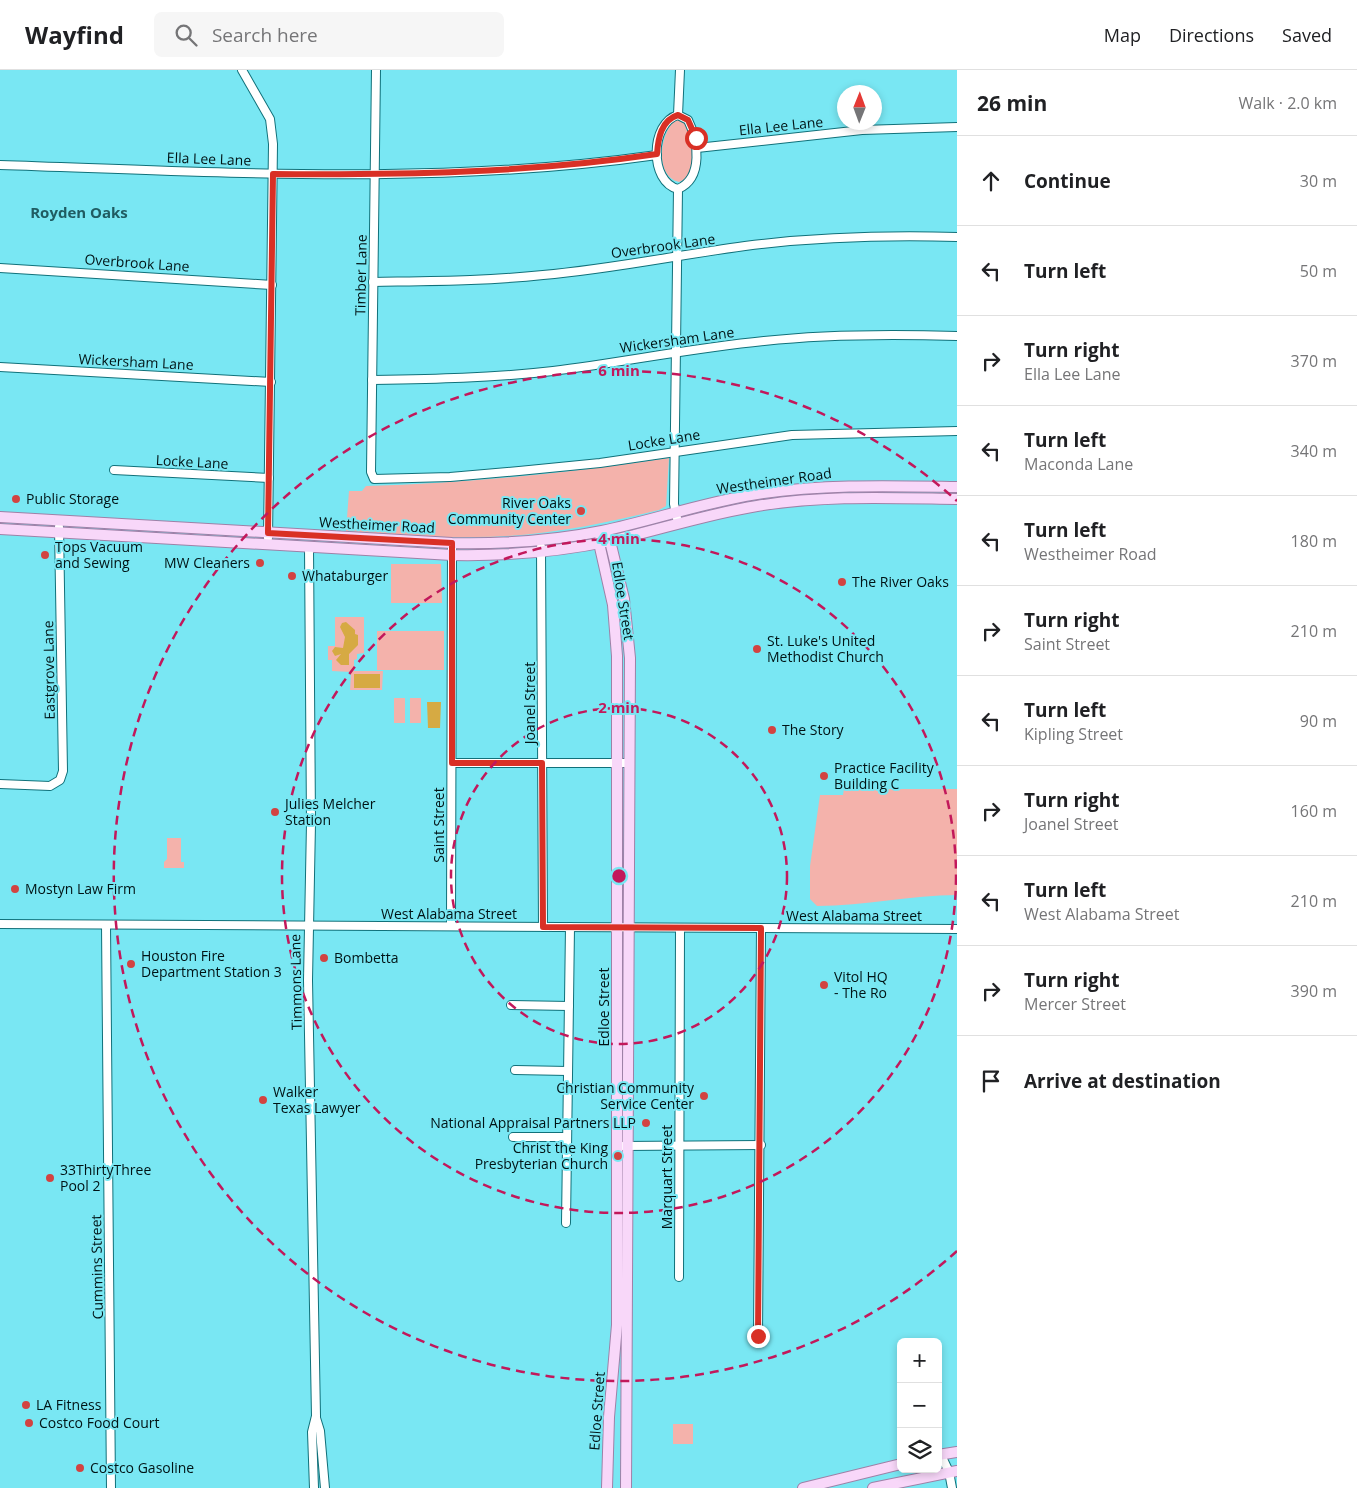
<!DOCTYPE html>
<html lang="en">
<head>
<meta charset="utf-8">
<style>
	:root { --surface:#fff; --page:#f6f6f6; --text:#202124; --muted:#757577; --line:#e0e0e0 }
	body { margin:0; font-family:"Open Sans",sans-serif; background:var(--page); color:var(--text) }
	.controls { position:absolute; right:15px; bottom:15px; display:grid; overflow:hidden; border-radius:8px; box-shadow:0 2px 8px #0003 }
	.controls button { width:45px; height:45px; display:grid; place-items:center; padding:0; border:0; border-bottom:1px solid var(--line); background:var(--surface); color:var(--text); font:25px sans-serif }
	.compass { position:absolute; left:837px; top:15px; width:45px; height:45px; border-radius:50%; background:var(--surface); box-shadow:0 2px 8px #0003; rotate:1deg }
	.stop { position:absolute; width:15px; height:15px; margin:-11px; border:4px solid #d93025; border-radius:50%; background:#fff }
	.stop.end { background:#d93025; border-color:#fff; box-shadow:0 1px 5px #0008 }
	.list { margin:0; padding:0; list-style:none }
	h2 { display:flex; justify-content:space-between; align-items:center; height:65px; margin:0; padding:0 20px; font-size:21px }
	h2 small { font-size:16px; font-weight:400; color:var(--muted) }
	.list li { display:grid; grid-template-columns:32px 1fr auto; gap:15px; align-items:center; box-sizing:border-box; height:90px; padding:0 20px; border-top:1px solid var(--line) }
	.list b { display:block; font-size:19px; white-space:nowrap }
	.list p { margin:0; font-size:16px; white-space:nowrap; color:var(--muted) }
	.list em { font-size:16px; font-style:normal; color:var(--muted) }
	.icon { flex:none; width:28px; height:28px; fill:none; stroke:currentColor; stroke-width:2; stroke-linecap:round; stroke-linejoin:round }
	.map { position:relative; flex:none; width:957px; height:1418px; overflow:hidden }
	header { display:flex; align-items:center; gap:30px; box-sizing:border-box; height:70px; padding:0 25px; background:var(--surface); border-bottom:1px solid var(--line) }
	header strong { font-size:24px }
	nav { display:flex; gap:28px; margin-inline-start:auto; font-size:18px }
	.search { width:350px; height:45px; background:var(--page); display:flex; align-items:center; gap:12px; box-sizing:border-box; padding:0 18px; border-radius:8px; color:var(--muted); font-size:19px }
	main { display:flex }
	aside { flex:1; background:var(--surface) }
	.map>svg:first-child { display:block }
</style>
</head>
<body>
<header>
<strong>Wayfind</strong>
<div class="search"><svg class="icon" aria-label="search" viewBox="0 0 24 24"><circle cx="10" cy="10" r="6"/><path d="M15 15l6 6"/></svg>Search here</div>
<nav><a>Map</a><a>Directions</a><a>Saved</a></nav>
</header>
<main>
<div class="map">
<svg width="957" height="1418" viewBox="0 0 957 1418">
	<rect width="100%" height="100%" fill="#79e7f3"/>
	<g fill="#f4b2ab">
		<path d="M677 48 686 52C692 69 702 104 679 112 653 106 660 61 677 48Z"/>
		<path d="M669 388 666 436 659 440C598 455 538 467 475 467 432 468 389 464 346 461L349 421H362L366 416C468 413 568 403 669 388Z"/>
		<path d="M391 494H441L442 533H391Z"/>
		<path d="M335 547H364V583L357 584V589L354 590V601H383L382 620H350L351 602 332 601V590H328V576H335Z"/>
		<rect x="377" y="561" width="67" height="39"/>
		<rect x="394" y="628" width="11" height="25"/>
		<rect x="410" y="628" width="11" height="25"/>
		<path d="M844 719H957V825C911 825 865 836 817 836L810 829V796L820 725H843Z"/>
		<path d="M167 768H181V792H184V798H164V792L167 789Z"/>
		<rect x="673" y="1354" width="20" height="20"/>
	</g>
	<g fill="#d6aa43">
		<path d="M346 552 355 560V564L358 565V575L349 584V595H341L336 590 341 584 335 586 332 581 335 577 343 578 345 567 340 557 342 553Z"/>
		<rect x="354" y="604" width="26" height="14"/>
		<path d="M427 632H441L440 658H428Z"/>
	</g>
	<g fill="none" stroke-linecap="round" stroke-linejoin="round">
		<g stroke="#11717a" stroke-width="10">
			<g id="minor">
				<path d="M242 0 270 49 273 74 268 468"/>
				<path d="M376 0 371 402 374 409 450 407 519 401 600 393 792 365 957 361"/>
				<path d="M678 45 688 50C698 70 704 108 678 119 649 112 650 53 678 45Z"/>
				<path d="M678 45 680 0"/>
				<path d="M697 78 862 60 957 57"/>
				<path d="M0 95C219 102 439 116 657 85"/>
				<path d="M0 198 272 215"/>
				<path d="M373 212C430 211 487 211 543 205 611 199 678 185 745 176 816 167 886 165 957 167"/>
				<path d="M0 297 271 312"/>
				<path d="M372 310C432 309 493 308 553 301 624 292 693 278 764 271 828 264 893 264 957 266"/>
				<path d="M114 400 269 408"/>
				<path d="M678 453 674 434 678 119"/>
				<path d="M309 477 311 753 308 910 316 1346 312 1362 314 1418"/>
				<path d="M541 477 543 857"/>
				<path d="M452 693H630"/>
				<path d="M0 714 50 716 60 710 63 701 59 457"/>
				<path d="M0 854 957 859"/>
				<path d="M106 855 111 1418"/>
				<path d="M451 856 452 473"/>
				<path d="M511 935 569 936"/>
				<path d="M515 1000 568 1001"/>
				<path d="M513 1067H567"/>
				<path d="M623 1076 761 1075"/>
				<path d="M566 1153 570 857"/>
				<path d="M679 1207 680 858"/>
				<path d="M758 1266 761 858"/>
				<path d="M316 1348 320 1361 325 1418"/>
				<path d="M941 1385 949 1402 952 1418"/>
			</g>
		</g>
		<g stroke="#9e81a7" stroke-width="12">
			<g id="major">
				<path d="M0 447 452 473C502 474 553 471 602 461 654 450 705 432 757 424 824 414 890 416 957 417"/>
				<path d="M0 459 452 485C505 486 558 482 610 471 659 460 707 444 757 436 823 425 890 428 957 429"/>
				<path d="M606 465 610 471 624 529 630 588 626 1418"/>
				<path d="M601 466 599 473 613 535 617 586V1255L609 1347 607 1418"/>
				<path d="M938 1385 957 1382"/>
				<path d="M803 1418 901 1394"/>
				<path d="M873 1418 957 1401"/>
			</g>
		</g>
		<use href="#minor" stroke="#fff" stroke-width="8"/>
		<use href="#major" stroke="#f8d7f9" stroke-width="10"/>
	</g>
	<g fill="none" stroke-linecap="round" stroke-linejoin="round">
		<path stroke="#d93025" stroke-width="6" d="M696 68 688 50 678 45C661 50 658 69 657 84 529 103 402 105 273 104L268 463 452 473V693H542L543 857 761 858 758 1266"/>
	</g>
	<g fill="none" stroke="#c2185b" stroke-width="2.5" stroke-dasharray="9 6">
		<circle cx="619" cy="806" r="168"/>
		<circle cx="619" cy="806" r="337"/>
		<path d="M957 1181A505 505 0 1 1 957 431"/>
	</g>
	<g fill="#d24341" stroke="#79e7f3" stroke-width="2">
		<circle cx="16" cy="429" r="5"/>
		<circle cx="581" cy="441" r="5"/>
		<circle cx="45" cy="485" r="5"/>
		<circle cx="260" cy="493" r="5"/>
		<circle cx="292" cy="506" r="5"/>
		<circle cx="842" cy="512" r="5"/>
		<circle cx="757" cy="579" r="5"/>
		<circle cx="772" cy="660" r="5"/>
		<circle cx="824" cy="706" r="5"/>
		<circle cx="275" cy="742" r="5"/>
		<circle cx="15" cy="819" r="5"/>
		<circle cx="324" cy="888" r="5"/>
		<circle cx="131" cy="894" r="5"/>
		<circle cx="824" cy="915" r="5"/>
		<circle cx="704" cy="1026" r="5"/>
		<circle cx="263" cy="1030" r="5"/>
		<circle cx="646" cy="1053" r="5"/>
		<circle cx="618" cy="1086" r="5"/>
		<circle cx="50" cy="1108" r="5"/>
		<circle cx="26" cy="1335" r="5"/>
		<circle cx="29" cy="1353" r="5"/>
		<circle cx="80" cy="1398" r="5"/>
	</g>
	<g text-anchor="middle" stroke-width="4" stroke-linejoin="round" paint-order="stroke">
		<g font-size="14" fill="#001315" stroke="#79e7f3">
			<text transform="translate(781 56) rotate(-6)" y="5">Ella Lee Lane</text>
			<text transform="translate(209 89) rotate(2)" y="5">Ella Lee Lane</text>
			<text transform="translate(663 176) rotate(-8)" y="5">Overbrook Lane</text>
			<text transform="translate(137 193) rotate(4)" y="5">Overbrook Lane</text>
			<text transform="translate(361 205) rotate(-89)" y="5">Timber Lane</text>
			<text transform="translate(677 270) rotate(-8)" y="5">Wickersham Lane</text>
			<text transform="translate(136 292) rotate(3)" y="5">Wickersham Lane</text>
			<text transform="translate(664 370) rotate(-9)" y="5">Locke Lane</text>
			<text transform="translate(192 392) rotate(3)" y="5">Locke Lane</text>
			<text transform="translate(774 411) rotate(-8)" y="5">Westheimer Road</text>
			<text transform="translate(377 455) rotate(3)" y="5">Westheimer Road</text>
			<text transform="translate(623 531) rotate(81)" y="5">Edloe Street</text>
			<text transform="translate(49 600) rotate(-91)" y="5">Eastgrove Lane</text>
			<text transform="translate(530 633) rotate(-90)" y="5">Joanel Street</text>
			<text transform="translate(439 755) rotate(-90)" y="5">Saint Street</text>
			<text x="449" y="849">West Alabama Street</text>
			<text x="854" y="851">West Alabama Street</text>
			<text transform="translate(296 912) rotate(-91)" y="5">Timmons Lane</text>
			<text transform="translate(604 937) rotate(-90)" y="5">Edloe Street</text>
			<text transform="translate(667 1107) rotate(-90)" y="5">Marquart Street</text>
			<text transform="translate(97 1197) rotate(-91)" y="5">Cummins Street</text>
			<text transform="translate(597 1341) rotate(-86)" y="5">Edloe Street</text>
		</g>
		<g font-size="14" fill="#001315" stroke="#79e7f3" text-anchor="start">
			<text x="26" y="434">Public Storage</text>
			<text x="571" y="438" text-anchor="end">River Oaks<tspan x="571" dy="16">Community Center</tspan></text>
			<text x="55" y="482">Tops Vacuum<tspan x="55" dy="16">and Sewing</tspan></text>
			<text x="250" y="498" text-anchor="end">MW Cleaners</text>
			<text x="302" y="511">Whataburger</text>
			<text x="852" y="517">The River Oaks</text>
			<text x="767" y="576">St. Luke's United<tspan x="767" dy="16">Methodist Church</tspan></text>
			<text x="782" y="665">The Story</text>
			<text x="834" y="703">Practice Facility<tspan x="834" dy="16">Building C</tspan></text>
			<text x="285" y="739">Julies Melcher<tspan x="285" dy="16">Station</tspan></text>
			<text x="25" y="824">Mostyn Law Firm</text>
			<text x="141" y="891">Houston Fire<tspan x="141" dy="16">Department Station 3</tspan></text>
			<text x="334" y="893">Bombetta</text>
			<text x="834" y="912">Vitol HQ<tspan x="834" dy="16">- The Ro</tspan></text>
			<text x="694" y="1023" text-anchor="end">Christian Community<tspan x="694" dy="16">Service Center</tspan></text>
			<text x="273" y="1027">Walker<tspan x="273" dy="16">Texas Lawyer</tspan></text>
			<text x="636" y="1058" text-anchor="end">National Appraisal Partners LLP</text>
			<text x="608" y="1083" text-anchor="end">Christ the King<tspan x="608" dy="16">Presbyterian Church</tspan></text>
			<text x="60" y="1105">33ThirtyThree<tspan x="60" dy="16">Pool 2</tspan></text>
			<text x="36" y="1340">LA Fitness</text>
			<text x="39" y="1358">Costco Food Court</text>
			<text x="90" y="1403">Costco Gasoline</text>
		</g>
		<g font-size="15" font-weight="bold" fill="#205c62" stroke="#79e7f3">
			<text x="79" y="148">Royden Oaks</text>
		</g>
	</g>
	<circle cx="619" cy="806" r="8" fill="#c2185b" stroke="#79e7f3" stroke-width="2.5"/>
	<g font-size="15" text-anchor="middle" font-weight="bold" fill="#c2185b" stroke="#79e7f3" stroke-width="4" stroke-linejoin="round" paint-order="stroke">
		<text x="619" y="306">6 min</text>
		<text x="619" y="474">4 min</text>
		<text x="619" y="643">2 min</text>
	</g>
</svg>
<div class="controls">
<button>+</button>
<button>−</button>
<button><svg class="icon" aria-label="layers" viewBox="0 0 24 24"><path d="M12 4l9 5-9 5-9-5zM3 14l9 5 9-5"/></svg></button>
</div>
<svg class="compass" viewBox="-18 -18 36 36"><path d="M0-13l5 13h-10z" fill="#e53935"/><path d="M0 13l5-13h-10z" fill="#757577"/></svg>
<div class="stop" style="left:696px;top:68px"></div>
<div class="stop end" style="left:758px;top:1266px"></div>
</div>
<aside>
<h2>26 min<small>Walk · 2.0 km</small></h2>
<ul class="list">
<li><svg class="icon" aria-label="ahead" viewBox="0 0 24 24"><path d="M12 20V5M6 11l6-6 6 6"/></svg><div><b>Continue</b></div><em>30 m</em></li>
<li><svg class="icon" aria-label="left" viewBox="0 0 24 24"><path d="M17 20v-9H6M10 6l-5 5 5 5"/></svg><div><b>Turn left</b></div><em>50 m</em></li>
<li><svg class="icon" aria-label="right" viewBox="0 0 24 24"><path d="M7 20v-9h11M14 6l5 5-5 5"/></svg><div><b>Turn right</b><p>Ella Lee Lane</p></div><em>370 m</em></li>
<li><svg class="icon" aria-label="left" viewBox="0 0 24 24"><path d="M17 20v-9H6M10 6l-5 5 5 5"/></svg><div><b>Turn left</b><p>Maconda Lane</p></div><em>340 m</em></li>
<li><svg class="icon" aria-label="left" viewBox="0 0 24 24"><path d="M17 20v-9H6M10 6l-5 5 5 5"/></svg><div><b>Turn left</b><p>Westheimer Road</p></div><em>180 m</em></li>
<li><svg class="icon" aria-label="right" viewBox="0 0 24 24"><path d="M7 20v-9h11M14 6l5 5-5 5"/></svg><div><b>Turn right</b><p>Saint Street</p></div><em>210 m</em></li>
<li><svg class="icon" aria-label="left" viewBox="0 0 24 24"><path d="M17 20v-9H6M10 6l-5 5 5 5"/></svg><div><b>Turn left</b><p>Kipling Street</p></div><em>90 m</em></li>
<li><svg class="icon" aria-label="right" viewBox="0 0 24 24"><path d="M7 20v-9h11M14 6l5 5-5 5"/></svg><div><b>Turn right</b><p>Joanel Street</p></div><em>160 m</em></li>
<li><svg class="icon" aria-label="left" viewBox="0 0 24 24"><path d="M17 20v-9H6M10 6l-5 5 5 5"/></svg><div><b>Turn left</b><p>West Alabama Street</p></div><em>210 m</em></li>
<li><svg class="icon" aria-label="right" viewBox="0 0 24 24"><path d="M7 20v-9h11M14 6l5 5-5 5"/></svg><div><b>Turn right</b><p>Mercer Street</p></div><em>390 m</em></li>
<li><svg class="icon" aria-label="arrive" viewBox="0 0 24 24"><path d="M6 21V4h12l-3 4 3 4H6"/></svg><div><b>Arrive at destination</b></div></li>
</ul>
</aside>
</main>
</body>
</html>
